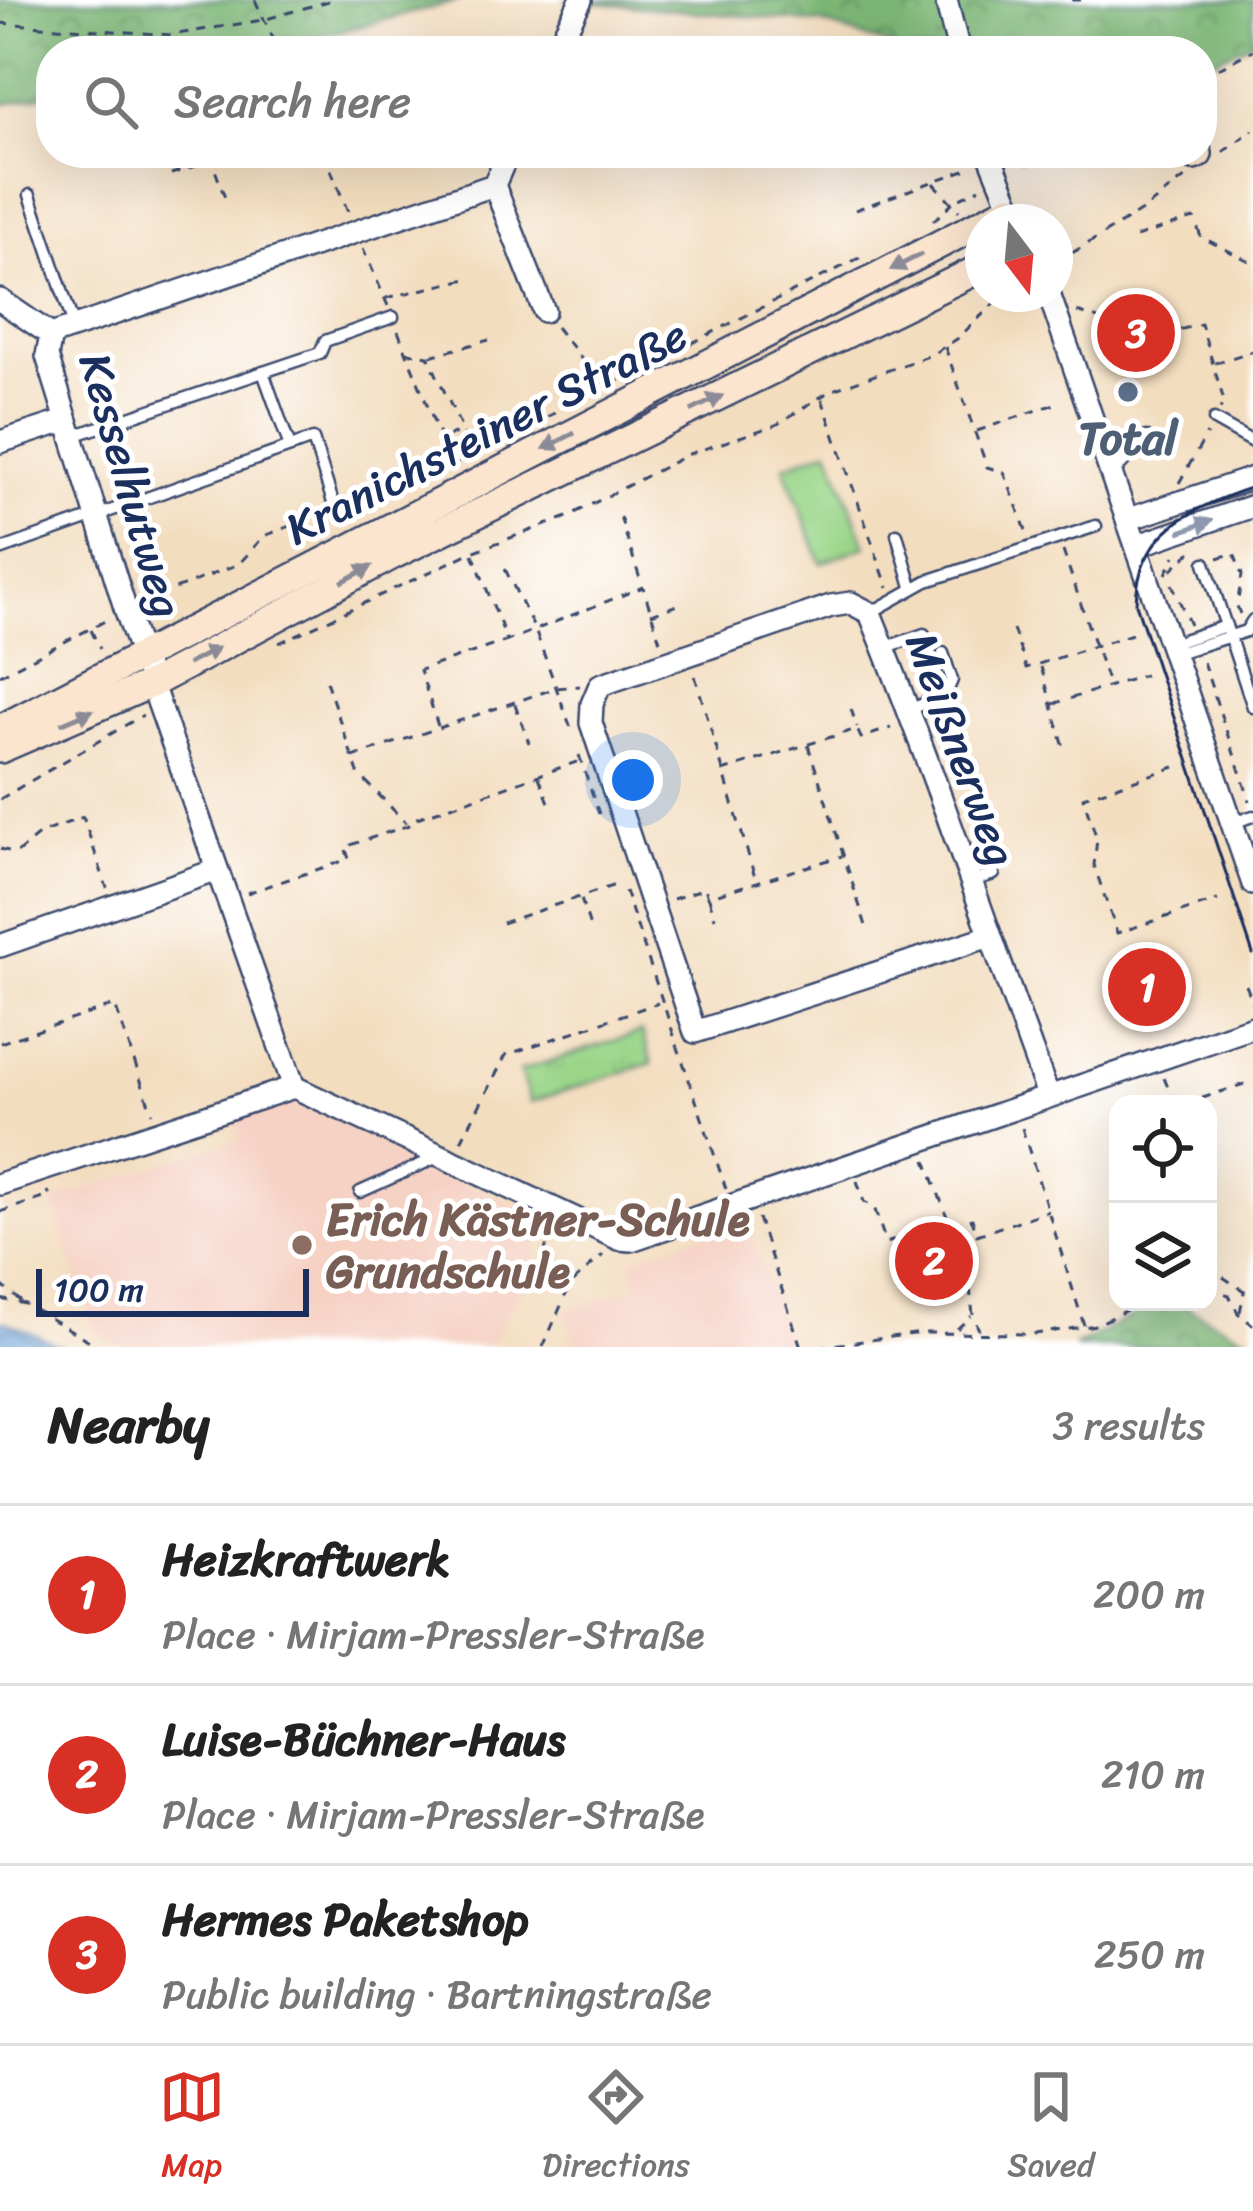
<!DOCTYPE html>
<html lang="en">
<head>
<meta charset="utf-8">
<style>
	:root { --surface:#fff; --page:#f2f2f2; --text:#222; --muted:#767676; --line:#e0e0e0; --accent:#d93025 }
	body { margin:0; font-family:Sriracha,sans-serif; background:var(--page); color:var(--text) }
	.controls { position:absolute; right:36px; bottom:36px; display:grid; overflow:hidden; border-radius:24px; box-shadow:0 12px 48px #0002 }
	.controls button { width:108px; height:108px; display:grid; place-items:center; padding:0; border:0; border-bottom:3px solid var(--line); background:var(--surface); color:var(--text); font:60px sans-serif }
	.compass { position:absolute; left:965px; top:204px; width:108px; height:108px; border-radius:50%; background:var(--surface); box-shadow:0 12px 48px #0002; rotate:164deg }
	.scale { position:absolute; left:36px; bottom:30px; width:273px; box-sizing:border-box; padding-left:12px; border:6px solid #1b2f5e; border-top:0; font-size:33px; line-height:42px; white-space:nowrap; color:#1b2f5e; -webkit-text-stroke:9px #fff; paint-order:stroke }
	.you { position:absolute; left:633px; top:780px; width:42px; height:42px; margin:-30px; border:9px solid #fff; border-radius:50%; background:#1a73e8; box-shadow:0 0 0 18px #1a73e833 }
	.badge { display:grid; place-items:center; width:78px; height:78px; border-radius:50%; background:var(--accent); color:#fff; font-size:39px; font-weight:700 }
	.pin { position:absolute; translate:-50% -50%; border:6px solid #fff; box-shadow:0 3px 12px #0006 }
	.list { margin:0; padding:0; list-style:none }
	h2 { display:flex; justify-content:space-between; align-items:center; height:156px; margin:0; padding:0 48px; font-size:51px }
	h2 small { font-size:39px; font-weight:400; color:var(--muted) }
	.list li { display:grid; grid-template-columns:78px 1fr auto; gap:36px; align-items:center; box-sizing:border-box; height:180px; padding:0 48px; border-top:3px solid var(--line) }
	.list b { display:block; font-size:45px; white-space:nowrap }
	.list p { margin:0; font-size:39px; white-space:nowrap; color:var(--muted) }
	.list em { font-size:39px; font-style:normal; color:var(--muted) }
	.icon { flex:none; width:66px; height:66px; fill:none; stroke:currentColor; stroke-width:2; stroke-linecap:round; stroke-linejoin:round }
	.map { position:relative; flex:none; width:1253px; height:1347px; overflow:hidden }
	.search { position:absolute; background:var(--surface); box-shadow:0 12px 48px #0002; left:36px; right:36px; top:36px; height:132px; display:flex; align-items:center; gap:30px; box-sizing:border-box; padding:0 42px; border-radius:48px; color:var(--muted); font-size:45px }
	.sheet { height:696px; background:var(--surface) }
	nav { display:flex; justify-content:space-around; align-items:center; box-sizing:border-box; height:168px; border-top:3px solid var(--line); background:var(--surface); font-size:33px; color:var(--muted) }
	nav a { display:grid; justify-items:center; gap:6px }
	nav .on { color:var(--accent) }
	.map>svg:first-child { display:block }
</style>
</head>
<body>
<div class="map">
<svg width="1253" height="1347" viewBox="0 0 1253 1347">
	<defs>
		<pattern id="grass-tufts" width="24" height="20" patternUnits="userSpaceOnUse" patternTransform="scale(3)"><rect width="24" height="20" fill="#9ad588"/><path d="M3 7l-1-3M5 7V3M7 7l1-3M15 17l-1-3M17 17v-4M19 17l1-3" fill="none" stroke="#84b778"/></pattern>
		<pattern id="forest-crowns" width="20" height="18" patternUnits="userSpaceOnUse" patternTransform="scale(3)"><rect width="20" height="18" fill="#7bb674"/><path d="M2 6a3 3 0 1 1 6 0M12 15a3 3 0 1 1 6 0" fill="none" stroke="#649462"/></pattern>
		<pattern id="water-waves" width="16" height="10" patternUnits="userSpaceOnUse" patternTransform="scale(3)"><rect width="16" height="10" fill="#67a0d6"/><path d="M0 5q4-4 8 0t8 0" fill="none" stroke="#5483b1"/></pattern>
	</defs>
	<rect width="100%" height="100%" fill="#fff"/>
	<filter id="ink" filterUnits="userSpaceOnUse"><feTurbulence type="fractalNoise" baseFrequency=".00833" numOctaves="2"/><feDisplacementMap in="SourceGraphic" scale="24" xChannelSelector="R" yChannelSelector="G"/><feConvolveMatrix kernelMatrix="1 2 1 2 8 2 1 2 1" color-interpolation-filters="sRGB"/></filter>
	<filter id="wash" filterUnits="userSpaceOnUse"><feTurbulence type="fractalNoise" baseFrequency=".004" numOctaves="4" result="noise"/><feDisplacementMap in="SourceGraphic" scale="48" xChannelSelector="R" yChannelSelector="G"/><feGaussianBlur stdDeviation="2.7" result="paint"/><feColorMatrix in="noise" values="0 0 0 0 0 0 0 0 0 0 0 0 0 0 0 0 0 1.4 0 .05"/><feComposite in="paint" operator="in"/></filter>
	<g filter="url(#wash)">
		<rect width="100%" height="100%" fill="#f3ddbf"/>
		<g fill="#f6d2c4">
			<path d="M293 1098 400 1153 543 1218 532 1271 488 1347H121L95 1331 51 1200 239 1139 236 1117Z"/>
			<path d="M747 1219 790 1347H576L564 1311 638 1286 630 1259Z"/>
		</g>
		<path fill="url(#grass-tufts)" stroke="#5a8273" stroke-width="3" d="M642 1032 652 1063 530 1102 520 1071Z"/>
		<g fill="url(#forest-crowns)" stroke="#4b7269" stroke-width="3">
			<path d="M0 0H462L262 51H51V94L0 105Z"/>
			<path d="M565 0H1253V41L1202 66V51H904L822 23Z"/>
			<path d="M1160 1302H1176L1251 1340 1248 1347H1074Z"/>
		</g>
		<path fill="#9ad588" stroke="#5a8273" stroke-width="3" d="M829 449 866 546 821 563 784 466Z"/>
		<path fill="url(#water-waves)" stroke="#41689a" stroke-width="3" d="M0 1321 7 1322 63 1347H0Z"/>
	</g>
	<g filter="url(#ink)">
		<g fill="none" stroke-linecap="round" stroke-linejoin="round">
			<g stroke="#3b496d" stroke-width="15">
				<g id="lane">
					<path d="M30 195 74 326"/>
					<path d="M263 372 290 447"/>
					<path d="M1214 420 1253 442"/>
					<path d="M73 436 320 353 325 341 393 317"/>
					<path d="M1113 473 1146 437"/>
					<path d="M897 534 912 587"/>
					<path d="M0 550 313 439 335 509"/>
					<path d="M1205 563 1253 707"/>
					<path d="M870 613 927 581 1096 526"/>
					<path d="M1171 644 1226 626"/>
					<path d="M884 648 924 634"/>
					<path d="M1174 654 1246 631 1253 620"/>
					<path d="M907 711 946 694 952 680 943 653"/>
					<path d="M1232 823 1253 816"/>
					<path d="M970 882 994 874"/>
					<path d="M360 1192 440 1156"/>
				</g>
			</g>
			<g stroke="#3b496d" stroke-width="26">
				<g id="street">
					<path d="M946 0 959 51"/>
					<path d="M555 51 581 0"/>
					<path d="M989 153 1017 222"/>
					<path d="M494 185 544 311"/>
					<path d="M1049 294 1253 884"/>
					<path d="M0 300 51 335"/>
					<path d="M51 335 47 356 126 611 294 1087 619 1239 631 1240 1253 1027"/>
					<path d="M51 335 494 185 508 153"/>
					<path d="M0 442 65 421"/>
					<path d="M1129 519 1253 478"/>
					<path d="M1139 545 1253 506"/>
					<path d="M990 936 695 1032 591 723 592 704 600 685 831 606 851 603 870 613C934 771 989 934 1048 1095"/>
					<path d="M0 946 217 870"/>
					<path d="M0 1184 294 1087"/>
				</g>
			</g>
			<g stroke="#3b496d" stroke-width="32">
				<g id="secondary">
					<path d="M1194 156 1198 154"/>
					<path d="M0 729 1010 208"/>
					<path d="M0 749 153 683 395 554 983 267"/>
				</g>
			</g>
			<g stroke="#3b496d" stroke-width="3" stroke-dasharray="9 9" stroke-linecap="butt">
				<path d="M255 0 279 51"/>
				<path d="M1072 0H1087"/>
				<path d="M0 23 171 35 263 20 332 0"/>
				<path d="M1202 77 1253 50"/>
				<path d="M1223 152 1253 130"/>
				<path d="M324 153 348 212"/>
				<path d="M1026 165 1052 153"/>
				<path d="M171 174 212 161 226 201"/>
				<path d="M934 183 959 211"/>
				<path d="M855 210 973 167"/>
				<path d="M933 221 954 201 980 188"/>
				<path d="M1136 237 1194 218 1201 237 1253 263"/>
				<path d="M363 248 388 306"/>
				<path d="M1057 262 1142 211 1185 178"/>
				<path d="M386 298 467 279"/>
				<path d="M1077 312 1154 337 1201 324 1224 401 1220 409"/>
				<path d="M556 327 602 385"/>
				<path d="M398 331 441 440 454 433 464 457"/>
				<path d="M945 347 987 467 1004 472 1027 533"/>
				<path d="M406 352 428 356 473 453"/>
				<path d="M430 356 489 340"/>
				<path d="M1215 363 1253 351"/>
				<path d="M822 399 888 588"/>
				<path d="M977 431 1055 404"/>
				<path d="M1179 483 1207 434"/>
				<path d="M350 504 435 474 865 255"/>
				<path d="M620 517 642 585"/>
				<path d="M1063 551 1109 687"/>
				<path d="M473 554 507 641 643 587 660 641"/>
				<path d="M1218 558 1234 553 1242 575 1237 606 1240 614"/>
				<path d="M505 569 535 630 571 728"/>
				<path d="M1171 570 1195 548"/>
				<path d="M1166 574 1175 556"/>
				<path d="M1172 584 1190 625"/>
				<path d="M142 602 239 564 264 536 319 515"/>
				<path d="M651 614 684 603"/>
				<path d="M1013 629 1026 668 1132 634"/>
				<path d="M91 630 100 649"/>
				<path d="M279 643 472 552 565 518 689 454 776 425 830 391 931 355 957 339 1004 294"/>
				<path d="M1203 662 1250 801"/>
				<path d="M1041 667 1065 751"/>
				<path d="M0 675 107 620"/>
				<path d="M695 676 756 881"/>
				<path d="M326 681 358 773 406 823"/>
				<path d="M515 704 529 743"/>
				<path d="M1053 704 1145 675"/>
				<path d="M851 709 857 727"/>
				<path d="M438 726 420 670 507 641"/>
				<path d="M808 745 868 932"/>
				<path d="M579 755 599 814"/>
				<path d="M353 757 556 688 580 686"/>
				<path d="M1175 767 1083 797 1097 839 1094 865 1117 933 1218 900"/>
				<path d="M722 771 857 729 861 738 891 728"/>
				<path d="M539 777 550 805"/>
				<path d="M0 799 143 715"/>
				<path d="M0 849 17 853 41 833 83 817 107 888"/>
				<path d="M625 891 726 1189"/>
				<path d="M247 893 349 859 345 847 409 825 414 819 582 760"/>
				<path d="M709 898 715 918"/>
				<path d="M581 899 590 927"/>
				<path d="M673 899 705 888 708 897 842 856"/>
				<path d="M502 923 621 883"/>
				<path d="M1246 985 1253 1003"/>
				<path d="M0 1043 115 1005 152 1113"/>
				<path d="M1164 1078 1175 1104"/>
				<path d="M1185 1104 1253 1081"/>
				<path d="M1022 1128 1084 1325"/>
				<path d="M461 1141 506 1055 658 1003"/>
				<path d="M926 1160 950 1225"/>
				<path d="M857 1181 864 1202 874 1207 886 1243 911 1235 913 1239 972 1219 977 1235 1048 1211"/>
				<path d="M1208 1188 1212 1190"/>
				<path d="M0 1212 50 1196 48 1191"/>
				<path d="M758 1218 801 1347"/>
				<path d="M554 1230 547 1238 544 1264 568 1284"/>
				<path d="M1208 1267 1244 1291 1253 1289"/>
				<path d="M0 1284 23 1303"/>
				<path d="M970 1288 973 1315 979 1330"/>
				<path d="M1208 1288 1229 1295 1238 1313 1253 1325"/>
				<path d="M0 1299 25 1304 100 1347"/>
				<path d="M1240 1312 1244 1292"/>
				<path d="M957 1329 971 1316"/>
				<path d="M543 1347 570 1285 603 1255"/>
				<path d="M818 1347 921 1333 1035 1334 1096 1325 1143 1302"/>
			</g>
			<use href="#lane" stroke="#fff" stroke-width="10"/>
			<use href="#street" stroke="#fff" stroke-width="21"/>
			<use href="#secondary" stroke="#fbe5cf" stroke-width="27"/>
			<path stroke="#1b2f5e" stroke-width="3" d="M1253 487C1193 507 1137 532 1136 604L1253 954"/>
		</g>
		<defs><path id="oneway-solid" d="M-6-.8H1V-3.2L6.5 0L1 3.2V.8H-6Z" transform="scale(3)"/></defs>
		<g fill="#8b8a96">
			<use href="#oneway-solid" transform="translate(906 262) rotate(153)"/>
			<use href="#oneway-solid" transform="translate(707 403) rotate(-26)"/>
			<use href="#oneway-solid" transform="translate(559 441) rotate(153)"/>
			<use href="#oneway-solid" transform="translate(357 574) rotate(-28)"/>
			<use href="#oneway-solid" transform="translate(203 656) rotate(-28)"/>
			<use href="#oneway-solid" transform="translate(77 717) rotate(-23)"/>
		</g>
		<use fill="#8d97ae" href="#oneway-solid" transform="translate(1196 526) rotate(-20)"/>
	</g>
	<circle fill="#5c6f8a" stroke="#fff" stroke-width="4.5" cx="1128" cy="392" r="12"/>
	<circle fill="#8d6e63" stroke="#fff" stroke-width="4.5" cx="302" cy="1245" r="12"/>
	<g text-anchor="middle" stroke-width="10" stroke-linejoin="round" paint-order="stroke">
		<g font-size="45" fill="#1b2f5e" stroke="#fff">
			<text transform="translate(486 431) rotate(-27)" y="16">Kranichsteiner Straße</text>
			<text transform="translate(132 485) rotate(74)" y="16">Kesselhutweg</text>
			<text transform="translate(962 749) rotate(70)" y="16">Meißnerweg</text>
		</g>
		<g font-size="45" font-weight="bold" fill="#4e5e75" stroke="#fff">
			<text x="1128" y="454">Total</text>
		</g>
		<g font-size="45" font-weight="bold" fill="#785e54" stroke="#fff" text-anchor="start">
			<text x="326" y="1235">Erich Kästner-Schule<tspan x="326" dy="52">Grundschule</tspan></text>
		</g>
	</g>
</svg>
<div class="controls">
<button><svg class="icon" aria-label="locate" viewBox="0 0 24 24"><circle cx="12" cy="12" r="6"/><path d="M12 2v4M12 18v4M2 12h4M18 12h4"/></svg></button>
<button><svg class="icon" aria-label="layers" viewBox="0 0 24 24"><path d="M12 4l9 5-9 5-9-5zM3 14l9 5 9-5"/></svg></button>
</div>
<svg class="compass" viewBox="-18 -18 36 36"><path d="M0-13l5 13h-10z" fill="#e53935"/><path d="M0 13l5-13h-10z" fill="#767676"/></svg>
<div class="scale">100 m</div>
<div class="you"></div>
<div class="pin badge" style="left:1147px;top:987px">1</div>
<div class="pin badge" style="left:934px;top:1261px">2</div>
<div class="pin badge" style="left:1136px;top:333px">3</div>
<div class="search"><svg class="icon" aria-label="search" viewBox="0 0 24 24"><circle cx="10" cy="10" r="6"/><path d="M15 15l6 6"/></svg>Search here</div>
</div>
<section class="sheet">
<h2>Nearby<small>3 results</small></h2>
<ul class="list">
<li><span class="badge">1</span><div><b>Heizkraftwerk</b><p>Place · Mirjam-Pressler-Straße</p></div><em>200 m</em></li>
<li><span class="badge">2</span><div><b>Luise-Büchner-Haus</b><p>Place · Mirjam-Pressler-Straße</p></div><em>210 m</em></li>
<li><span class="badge">3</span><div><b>Hermes Paketshop</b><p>Public building · Bartningstraße</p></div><em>250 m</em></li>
</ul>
</section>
<nav>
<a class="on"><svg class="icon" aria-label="map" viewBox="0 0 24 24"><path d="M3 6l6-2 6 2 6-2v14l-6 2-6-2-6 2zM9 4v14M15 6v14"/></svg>Map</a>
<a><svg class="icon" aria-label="directions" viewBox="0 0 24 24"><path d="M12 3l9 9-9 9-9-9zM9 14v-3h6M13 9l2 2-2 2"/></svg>Directions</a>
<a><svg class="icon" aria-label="saved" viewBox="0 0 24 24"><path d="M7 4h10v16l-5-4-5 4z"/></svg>Saved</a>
</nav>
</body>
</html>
